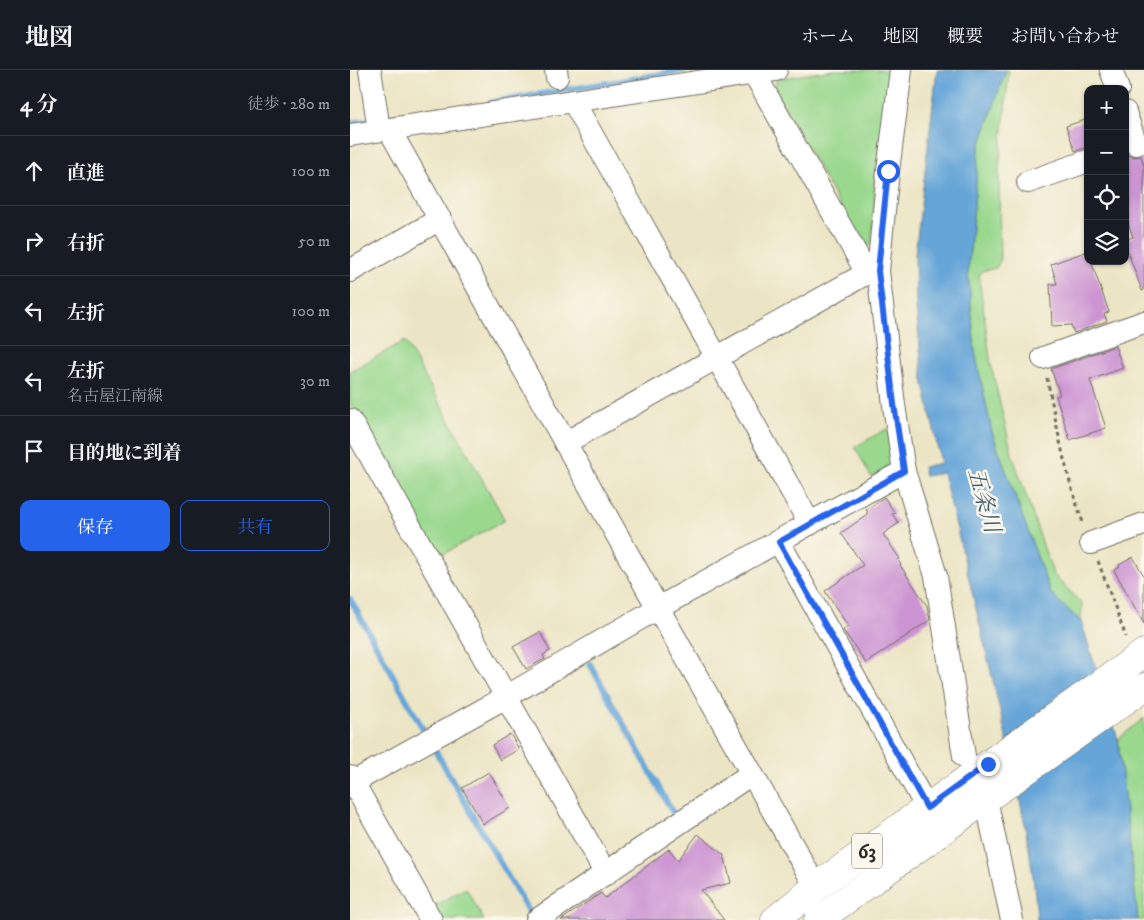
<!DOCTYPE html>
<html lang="ja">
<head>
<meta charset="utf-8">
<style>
	:root { --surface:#171b24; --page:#242831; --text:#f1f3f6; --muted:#9ea1a6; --line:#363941; --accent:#2563eb }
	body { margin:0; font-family:"IM FELL DW Pica","Noto Serif JP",serif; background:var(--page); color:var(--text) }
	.controls { position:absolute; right:15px; top:15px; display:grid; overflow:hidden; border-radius:10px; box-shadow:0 1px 4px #0004 }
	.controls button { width:45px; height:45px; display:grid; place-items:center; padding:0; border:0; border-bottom:1px solid var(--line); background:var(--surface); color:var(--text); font:25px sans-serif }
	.stop { position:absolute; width:15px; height:15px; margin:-11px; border:4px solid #2563eb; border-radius:50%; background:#fff }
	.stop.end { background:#2563eb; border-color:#fff; box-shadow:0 1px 5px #0008 }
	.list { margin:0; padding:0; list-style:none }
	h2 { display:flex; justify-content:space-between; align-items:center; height:65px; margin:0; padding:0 20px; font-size:21px }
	h2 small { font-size:16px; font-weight:400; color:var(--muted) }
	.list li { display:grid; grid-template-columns:32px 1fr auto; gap:15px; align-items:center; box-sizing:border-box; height:70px; padding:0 20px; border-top:1px solid var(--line) }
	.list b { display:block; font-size:19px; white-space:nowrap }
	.list p { margin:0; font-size:16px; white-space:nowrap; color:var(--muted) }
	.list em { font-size:16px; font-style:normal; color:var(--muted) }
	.actions { display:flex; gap:10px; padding:15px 20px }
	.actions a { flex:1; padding:11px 0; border:1px solid var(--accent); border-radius:10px; text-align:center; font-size:18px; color:var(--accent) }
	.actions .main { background:var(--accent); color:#fff }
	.icon { flex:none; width:28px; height:28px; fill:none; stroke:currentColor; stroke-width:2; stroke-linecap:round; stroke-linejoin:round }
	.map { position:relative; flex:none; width:794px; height:850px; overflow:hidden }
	header { display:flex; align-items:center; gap:30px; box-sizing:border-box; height:70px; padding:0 25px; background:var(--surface); border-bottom:1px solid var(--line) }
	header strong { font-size:24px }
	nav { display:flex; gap:28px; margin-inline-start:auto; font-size:18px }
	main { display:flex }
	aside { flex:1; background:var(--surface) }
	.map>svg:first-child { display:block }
</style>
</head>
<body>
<header>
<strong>地図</strong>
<nav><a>ホーム</a><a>地図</a><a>概要</a><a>お問い合わせ</a></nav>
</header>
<main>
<aside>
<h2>4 分<small>徒歩 · 280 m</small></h2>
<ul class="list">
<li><svg class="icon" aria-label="ahead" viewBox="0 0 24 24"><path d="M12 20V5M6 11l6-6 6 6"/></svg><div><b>直進</b></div><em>100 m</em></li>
<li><svg class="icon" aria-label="right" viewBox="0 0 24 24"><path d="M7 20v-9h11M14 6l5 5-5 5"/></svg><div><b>右折</b></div><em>50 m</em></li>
<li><svg class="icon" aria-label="left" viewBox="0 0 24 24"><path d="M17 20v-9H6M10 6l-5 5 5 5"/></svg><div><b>左折</b></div><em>100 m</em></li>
<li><svg class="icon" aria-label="left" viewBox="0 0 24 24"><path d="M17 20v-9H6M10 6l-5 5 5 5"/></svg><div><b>左折</b><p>名古屋江南線</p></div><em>30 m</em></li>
<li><svg class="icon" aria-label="arrive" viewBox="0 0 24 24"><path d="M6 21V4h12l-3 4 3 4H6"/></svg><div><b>目的地に到着</b></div></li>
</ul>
<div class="actions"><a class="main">保存</a><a>共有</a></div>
</aside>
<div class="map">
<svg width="794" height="850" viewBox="0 0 794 850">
	<rect width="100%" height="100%" fill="#fbf7ec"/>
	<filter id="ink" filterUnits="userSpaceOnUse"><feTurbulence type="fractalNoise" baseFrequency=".02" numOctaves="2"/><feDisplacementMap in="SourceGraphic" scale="10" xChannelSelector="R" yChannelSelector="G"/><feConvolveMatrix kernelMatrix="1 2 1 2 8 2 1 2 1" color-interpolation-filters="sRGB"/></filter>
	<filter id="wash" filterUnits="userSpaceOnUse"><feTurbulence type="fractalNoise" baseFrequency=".0096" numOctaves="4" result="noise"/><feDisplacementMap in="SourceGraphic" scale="20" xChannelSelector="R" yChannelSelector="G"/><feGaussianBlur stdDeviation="1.12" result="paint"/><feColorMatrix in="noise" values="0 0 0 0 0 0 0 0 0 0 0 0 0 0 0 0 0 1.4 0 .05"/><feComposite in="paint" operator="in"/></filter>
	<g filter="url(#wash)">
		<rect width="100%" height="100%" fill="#ece5c5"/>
		<g fill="#99d88d" stroke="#62825c">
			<path d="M484 0H541L542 1 526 96 522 173 514 179 424 18 427 9Z"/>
			<path d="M656 0H659L649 100 650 191 646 198 632 201 629 206 641 295 662 384 703 504 732 534 731 551 718 540 700 522 642 362 625 282 618 201 629 79Z"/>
			<path d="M55 271 155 450 86 488 0 334V301Z"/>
			<path d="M538 358 543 390 539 397 521 407 505 377Z"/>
			<path d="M794 648V850H788L768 669Z"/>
			<path d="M116 818 134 850H87L80 838Z"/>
		</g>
		<path fill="#65a5d8" stroke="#486882" d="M587 0H656L629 79 618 201 625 282 642 362 700 522 718 540 731 551 768 669 788 850H687C683 780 666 713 651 645 632 564 613 483 593 403L575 406 573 397 591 393 573 310 566 237 565 185Z"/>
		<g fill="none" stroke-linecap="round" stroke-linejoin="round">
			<g stroke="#65a5d8" stroke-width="6">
				<path d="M142 32 335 0"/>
				<path d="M0 53 48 46"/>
				<path d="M0 529 73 659"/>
				<path d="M240 594 322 741"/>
				<path d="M85 680 179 843"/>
			</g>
		</g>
		<g id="blocks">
			<g fill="#cc94d3">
				<path d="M738 49V77L725 81 716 56Z"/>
				<path d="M779 85 784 87 791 86 794 96V220L792 221 775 174V170L783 167 775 145V86Z"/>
				<path d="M738 181V191H741L759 242 754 244 757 251 724 263 721 255 702 256 700 214H707L701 194Z"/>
				<path d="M765 276 773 298 740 310 756 358 720 370 706 326 710 325 701 299Z"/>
				<path d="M534 427 545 443 542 444 549 453 533 464 550 489 548 490 551 495H550L577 536 580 550 516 593 493 560 498 556 475 521 513 495 491 463 517 445 516 444 518 442 516 440Z"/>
				<path d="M783 487 794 506V554L764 500 770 497 769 495Z"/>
				<path d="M190 562 200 581 193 585 195 589 176 599 163 577Z"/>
				<path d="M160 664 169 679 150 690 142 675Z"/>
				<path d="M139 702 160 738 133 754 112 718Z"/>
				<path d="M348 764 374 785 381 813 351 820 374 850H211L251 823 255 828 319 779 328 790Z"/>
			</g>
		</g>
	</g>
	<g filter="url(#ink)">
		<use href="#blocks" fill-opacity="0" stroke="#6f6c61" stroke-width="1"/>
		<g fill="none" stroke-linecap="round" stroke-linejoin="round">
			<g stroke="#6f6c61" stroke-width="24">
				<g id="minor">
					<path d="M20 0 29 60"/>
					<path d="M206 0 207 7"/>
					<path d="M761 0 768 19"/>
					<path d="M404 3 517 203"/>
					<path d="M223 31 460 454"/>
					<path d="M775 42 786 74"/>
					<path d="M39 59 308 538 554 401 544 335 528 201"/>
					<path d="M0 65 426 0"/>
					<path d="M678 112 738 91"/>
					<path d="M0 201 90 149"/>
					<path d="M693 288 794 252"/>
					<path d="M0 350 256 804"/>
					<path d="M215 373 517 203 528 201 538 101 551 0"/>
					<path d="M554 401 586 506 614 686"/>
					<path d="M429 472 577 738"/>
					<path d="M741 473 794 454"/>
					<path d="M0 707 81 850"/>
					<path d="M0 714 156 627 308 538 466 817"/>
					<path d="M636 729 662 850"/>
					<path d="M187 850 401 704"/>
				</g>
			</g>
			<g stroke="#6f6c61" stroke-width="29">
				<g id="primary">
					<path d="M425 850 466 817 794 583"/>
					<path d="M468 850 636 729 794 617"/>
				</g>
			</g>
			<g stroke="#6f6c61" stroke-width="3" stroke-dasharray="4 4" stroke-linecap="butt">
				<path d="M697 308C707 357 716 408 734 455"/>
				<path d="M748 491 776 567"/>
			</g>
			<use href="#minor" stroke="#fff" stroke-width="22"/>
			<use href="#primary" stroke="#fff" stroke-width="28"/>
		</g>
	</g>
	<g fill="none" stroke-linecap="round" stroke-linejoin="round" filter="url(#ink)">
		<path stroke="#2563eb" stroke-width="6" d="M538 101 528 201 544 334 554 401 429 472 577 738 638 694"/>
	</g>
	<g text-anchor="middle" stroke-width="5" stroke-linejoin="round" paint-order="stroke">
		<rect fill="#fbf7ec" stroke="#696865" stroke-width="1" x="502" y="763.5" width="30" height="35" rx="4"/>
		<g font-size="20" font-weight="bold" fill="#2b2b2b">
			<text x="517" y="788">63</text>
		</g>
		<g font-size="22" font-style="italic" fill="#425c70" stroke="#fbf7ec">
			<text transform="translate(635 430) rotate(74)" y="8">五条川</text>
		</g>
	</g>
</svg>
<div class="controls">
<button>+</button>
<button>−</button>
<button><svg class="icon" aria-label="locate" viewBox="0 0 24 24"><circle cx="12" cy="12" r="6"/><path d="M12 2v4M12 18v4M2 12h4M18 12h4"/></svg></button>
<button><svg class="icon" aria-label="layers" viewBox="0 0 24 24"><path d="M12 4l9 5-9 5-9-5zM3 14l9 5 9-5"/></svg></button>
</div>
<div class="stop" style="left:538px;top:101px"></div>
<div class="stop end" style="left:638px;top:694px"></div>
</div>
</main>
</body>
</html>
